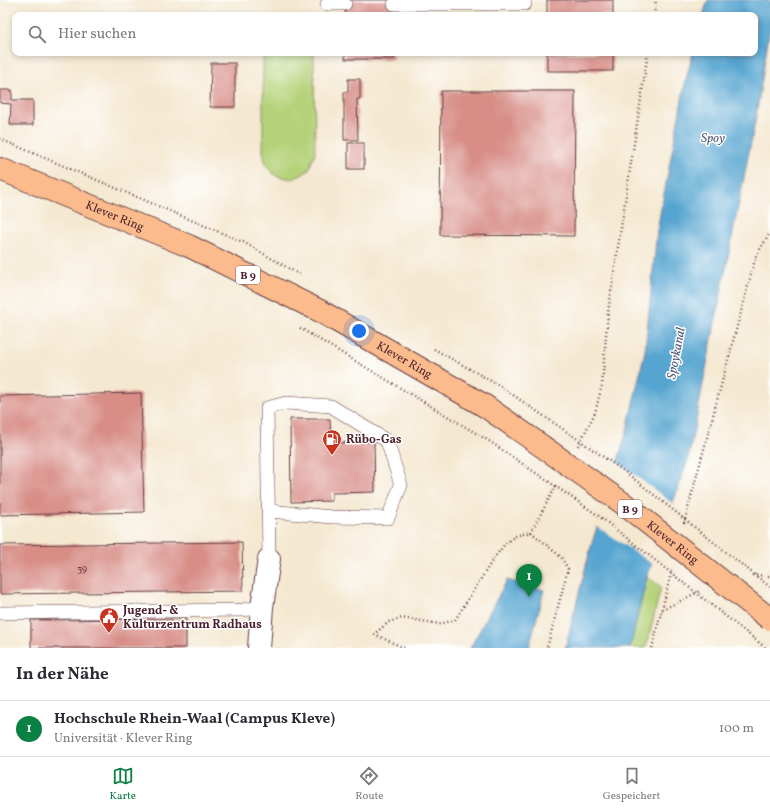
<!DOCTYPE html>
<html lang="de">
<head>
<meta charset="utf-8">
<style>
	:root { --surface:#fff; --page:#f7f7f7; --text:#2b2b33; --muted:#7c7c81; --line:#e1e1e2; --accent:#0b8043 }
	body { margin:0; font-family:Vollkorn,serif; background:var(--page); color:var(--text) }
	.you { position:absolute; left:359px; top:331px; width:14px; height:14px; margin:-10px; border:3px solid #fff; border-radius:50%; background:#1a73e8; box-shadow:0 0 0 6px #1a73e833 }
	.badge { display:grid; place-items:center; width:26px; height:26px; border-radius:50%; background:var(--accent); color:#fff; font-size:13px; font-weight:700 }
	.pin { position:absolute; translate:-50% -33px; filter:drop-shadow(0 1px 2px #0008) }
	.pin::after { content:''; position:absolute; top:21px; width:14px; height:12px; background:inherit; clip-path:polygon(0 0,100% 0,50% 100%) }
	.list { margin:0; padding:0; list-style:none }
	h2 { display:flex; justify-content:space-between; align-items:center; height:52px; margin:0; padding:0 16px; font-size:17px }
	h2 small { font-size:13px; font-weight:400; color:var(--muted) }
	.list li { display:grid; grid-template-columns:26px 1fr auto; gap:12px; align-items:center; box-sizing:border-box; height:56px; padding:0 16px; border-top:1px solid var(--line) }
	.list b { display:block; font-size:15px; white-space:nowrap }
	.list p { margin:0; font-size:13px; white-space:nowrap; color:var(--muted) }
	.list em { font-size:13px; font-style:normal; color:var(--muted) }
	.icon { flex:none; width:22px; height:22px; fill:none; stroke:currentColor; stroke-width:2; stroke-linecap:round; stroke-linejoin:round }
	.map { position:relative; flex:none; width:770px; height:648px; overflow:hidden }
	.search { position:absolute; background:var(--surface); box-shadow:0 2px 6px #0003; left:12px; right:12px; top:12px; height:44px; display:flex; align-items:center; gap:10px; box-sizing:border-box; padding:0 14px; border-radius:8px; color:var(--muted); font-size:15px }
	.sheet { height:108px; background:var(--surface) }
	nav { display:flex; justify-content:space-around; align-items:center; box-sizing:border-box; height:56px; border-top:1px solid var(--line); background:var(--surface); font-size:11px; color:var(--muted) }
	nav a { display:grid; justify-items:center; gap:2px }
	nav .on { color:var(--accent) }
	.map>svg:first-child { display:block }
</style>
</head>
<body>
<div class="map">
<svg width="770" height="648" viewBox="0 0 770 648">
	<rect width="100%" height="100%" fill="#fff"/>
	<filter id="ink" filterUnits="userSpaceOnUse"><feTurbulence type="fractalNoise" baseFrequency=".025" numOctaves="2"/><feDisplacementMap in="SourceGraphic" scale="8" xChannelSelector="R" yChannelSelector="G"/><feConvolveMatrix kernelMatrix="1 2 1 2 8 2 1 2 1" color-interpolation-filters="sRGB"/></filter>
	<filter id="wash" filterUnits="userSpaceOnUse"><feTurbulence type="fractalNoise" baseFrequency=".012" numOctaves="4" result="noise"/><feDisplacementMap in="SourceGraphic" scale="16" xChannelSelector="R" yChannelSelector="G"/><feGaussianBlur stdDeviation="0.9" result="paint"/><feColorMatrix in="noise" values="0 0 0 0 0 0 0 0 0 0 0 0 0 0 0 0 0 1.4 0 .05"/><feComposite in="paint" operator="in"/></filter>
	<g filter="url(#wash)">
		<rect width="100%" height="100%" fill="#f4e8d0"/>
		<g fill="#b5d279" stroke="#807852">
			<path d="M263 53H314L315 153 308 171 293 179 276 176 266 165 263 152Z"/>
			<path d="M647 577 661 587 646 648H630Z"/>
		</g>
		<g fill="#57a5d0" stroke="#50627e">
			<path d="M708 0H770V27L756 117 688 460 647 577 630 648H565L591 546 626 434 645 351 657 230 686 79 693 53H755V15H703Z"/>
			<path d="M507 580 544 590 529 648H470Z"/>
		</g>
		<path fill="#f4e8d0" d="M616 461 675 505 654 565 595 525Z"/>
		<g id="blocks">
			<g fill="#d88e87">
				<rect x="345" y="0" width="49" height="15"/>
				<rect x="547" y="0" width="66" height="15"/>
				<rect x="345" y="53" width="49" height="6"/>
				<rect x="547" y="53" width="66" height="18"/>
				<path d="M211 63H235V107H210Z"/>
				<path d="M348 79H360V99H357L358 140H344V92H348Z"/>
				<path d="M0 90H12V100H33V125H10L11 104 0 103Z"/>
				<path d="M441 91H575L574 236 440 235Z"/>
				<rect x="348" y="143" width="16" height="26"/>
				<path d="M141 393 144 512 0 515V396Z"/>
				<path d="M290 419H330L331 443 374 442 375 492 332 493V501L291 502Z"/>
				<path d="M242 542 243 591 0 594V545Z"/>
				<path d="M186 619V648H31V620Z"/>
			</g>
		</g>
	</g>
	<g filter="url(#ink)">
		<use href="#blocks" fill-opacity="0" stroke="#643d44" stroke-width="1"/>
		<g fill="none" stroke-linecap="round" stroke-linejoin="round">
			<g stroke="#643d44" stroke-width="14">
				<g id="lane">
					<path d="M327 4H345"/>
					<path d="M394 4H525V0"/>
					<path d="M269 511 332 517 388 518 401 485 387 441 331 406 286 403 267 408 269 559"/>
					<path d="M0 613 243 610 262 607"/>
				</g>
			</g>
			<g stroke="#643d44" stroke-width="24">
				<path id="street" d="M259 648 262 607 269 559"/>
			</g>
			<g stroke="#643d44" stroke-width="24">
				<g id="primary">
					<path id="s1" d="M0 169 189 246 320 311 485 406"/>
				</g>
			</g>
			<g stroke="#643d44" stroke-width="2.5" stroke-dasharray="1 3" stroke-linecap="butt">
				<path d="M654 15 656 0"/>
				<path d="M0 139 243 242 302 276"/>
				<path d="M300 328 489 441"/>
				<path d="M434 349 500 386"/>
				<path d="M578 446 595 413 602 385 608 312 648 53"/>
				<path d="M684 523 756 256 770 233"/>
				<path d="M531 532 561 557 568 569 547 648"/>
				<path d="M752 575 770 576"/>
				<path d="M662 610 700 591"/>
				<path d="M404 648 374 634 389 622 402 618 440 624 455 620 494 558 505 544 515 536 531 532 557 484"/>
				<path d="M652 648 672 570"/>
			</g>
			<use href="#lane" stroke="#fff" stroke-width="13"/>
			<use href="#street" stroke="#fff" stroke-width="22"/>
			<use href="#primary" stroke="#fbbb8c" stroke-width="22"/>
			<g stroke="#643d44" stroke-width="24" stroke-linecap="butt">
				<g id="primary-bridge">
					<path id="s2" d="M485 406 624 504 770 619"/>
				</g>
			</g>
			<g stroke="#643d44" stroke-width="2.5" stroke-dasharray="1 3" stroke-linecap="butt">
				<path d="M500 386 624 471 770 587"/>
				<path d="M489 441 599 516 766 648"/>
			</g>
			<use href="#primary-bridge" stroke="#fbbb8c" stroke-width="22"/>
		</g>
	</g>
	<defs>
		<g id="fuel-pin" transform="scale(1)"><path d="M0 17L-7.5 6A9.5 9.5 0 1 1 7.5 6Z" fill="#c8321e" stroke="#fff"/><path d="M-5.5-6h7V0h2V4h1.3V-2.5L3-4.5l.8-.8L6-3V5H2.5V1h-1V6h-7ZM-4.2-4.7v3.2H.2V-4.7Z" fill="#fff"/></g>
		<g id="civic-pin" transform="scale(1)"><path d="M0 17L-7.5 6A9.5 9.5 0 1 1 7.5 6Z" fill="#c8321e" stroke="#fff"/><path d="M-.6-6.5H3V-4.5H.6V-3L4-1V1h2V6H-6V1h2V-1L-.6-3ZM-1.2 2.5V6h2.4V2.5Z" fill="#fff"/></g>
	</defs>
	<g fill-rule="evenodd">
		<use href="#fuel-pin" x="332" y="439"/>
		<use href="#civic-pin" x="109" y="617"/>
	</g>
	<g text-anchor="middle" stroke-width="3" stroke-linejoin="round" paint-order="stroke">
		<g font-size="10" fill="#6e3b42">
			<text x="82" y="572">39</text>
		</g>
		<g fill="#fff" stroke="#80626b" stroke-width="1">
			<rect x="236" y="266" width="24" height="18" rx="3"/>
			<rect x="618" y="500" width="24" height="18" rx="3"/>
		</g>
		<g font-size="11" font-weight="bold" fill="#4a1f2b">
			<text x="248" y="279">B 9</text>
			<text x="630" y="513">B 9</text>
		</g>
		<g font-size="12" fill="#4a1f2b" stroke="#fff">
			<text dy="4" stroke="none"><textPath href="#s1" startOffset="124">Klever Ring</textPath></text>
			<text dy="4" stroke="none"><textPath href="#s1" startOffset="448">Klever Ring</textPath></text>
			<text dy="4" stroke="none"><textPath href="#s2" startOffset="232">Klever Ring</textPath></text>
		</g>
		<g font-size="12" font-weight="bold" fill="#4a1f2b" stroke="#fff" text-anchor="start">
			<text x="346" y="443">Rübo-Gas</text>
			<text x="123" y="614">Jugend- &amp;<tspan x="123" dy="14">Kulturzentrum Radhaus</tspan></text>
		</g>
		<g font-size="13" font-style="italic" fill="#505b75" stroke="#fff">
			<text x="713" y="142">Spoy</text>
			<text transform="translate(675 353) rotate(-79)" y="5">Spoykanal</text>
		</g>
	</g>
</svg>
<div class="you"></div>
<div class="pin badge" style="left:529px;top:597px">1</div>
<div class="search"><svg class="icon" aria-label="search" viewBox="0 0 24 24"><circle cx="10" cy="10" r="6"/><path d="M15 15l6 6"/></svg>Hier suchen</div>
</div>
<section class="sheet">
<h2>In der Nähe<small></small></h2>
<ul class="list">
<li><span class="badge">1</span><div><b>Hochschule Rhein-Waal (Campus Kleve)</b><p>Universität · Klever Ring</p></div><em>100 m</em></li>
</ul>
</section>
<nav>
<a class="on"><svg class="icon" aria-label="map" viewBox="0 0 24 24"><path d="M3 6l6-2 6 2 6-2v14l-6 2-6-2-6 2zM9 4v14M15 6v14"/></svg>Karte</a>
<a><svg class="icon" aria-label="directions" viewBox="0 0 24 24"><path d="M12 3l9 9-9 9-9-9zM9 14v-3h6M13 9l2 2-2 2"/></svg>Route</a>
<a><svg class="icon" aria-label="saved" viewBox="0 0 24 24"><path d="M7 4h10v16l-5-4-5 4z"/></svg>Gespeichert</a>
</nav>
</body>
</html>
